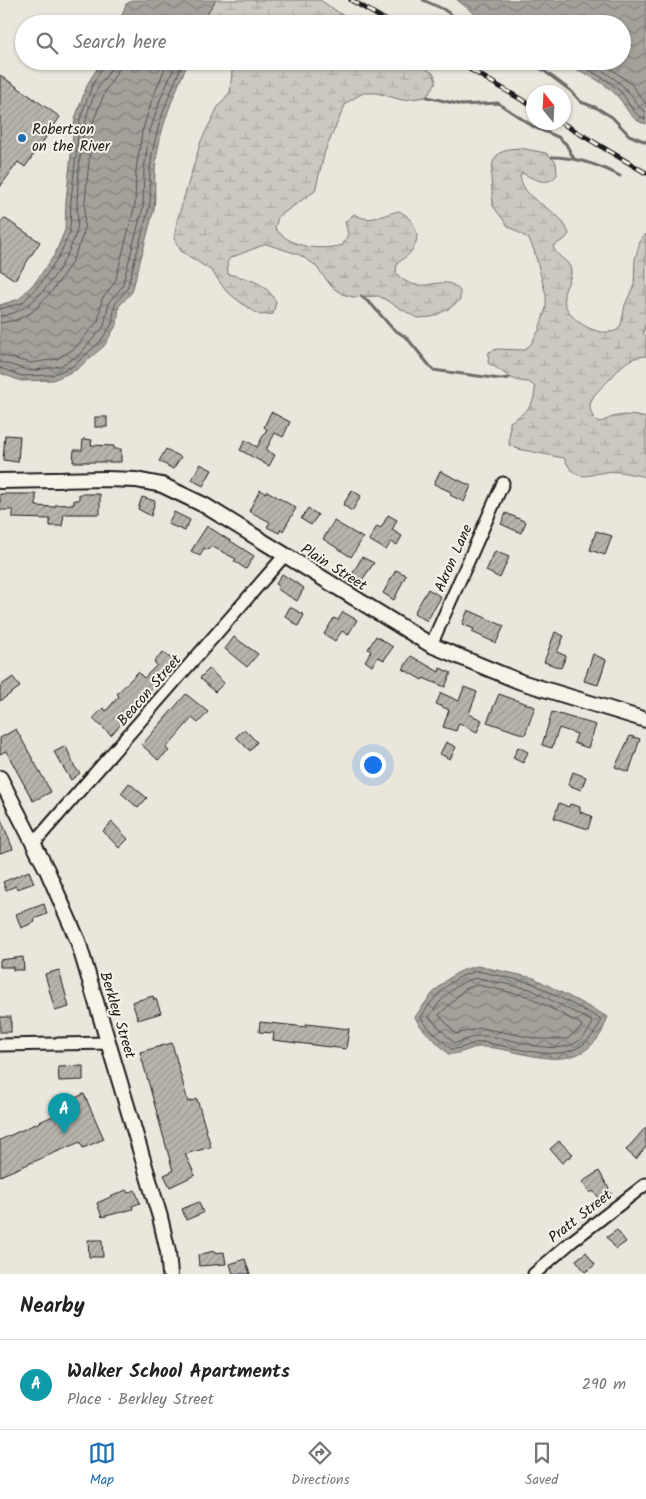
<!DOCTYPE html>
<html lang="en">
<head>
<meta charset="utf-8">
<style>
	:root { --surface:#fff; --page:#f2f2f2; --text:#222; --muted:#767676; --line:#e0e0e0; --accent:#1f6fb2 }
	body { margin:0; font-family:Kalam,sans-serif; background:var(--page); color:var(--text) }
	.compass { position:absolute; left:526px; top:85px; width:45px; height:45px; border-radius:50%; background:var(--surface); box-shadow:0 1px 4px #0004; rotate:342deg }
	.you { position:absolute; left:372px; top:764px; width:18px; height:18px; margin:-12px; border:4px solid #fff; border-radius:50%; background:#1a73e8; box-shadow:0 0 0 8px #1a73e833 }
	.badge { display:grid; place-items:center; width:32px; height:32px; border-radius:50%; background:var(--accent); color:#fff; font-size:16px; font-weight:700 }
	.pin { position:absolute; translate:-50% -41px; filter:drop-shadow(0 1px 2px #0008) }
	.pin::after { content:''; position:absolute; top:26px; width:18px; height:15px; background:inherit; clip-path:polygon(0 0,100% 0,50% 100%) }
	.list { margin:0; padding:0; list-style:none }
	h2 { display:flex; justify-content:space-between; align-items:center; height:65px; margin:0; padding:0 20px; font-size:21px }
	h2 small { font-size:16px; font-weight:400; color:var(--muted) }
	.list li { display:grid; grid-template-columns:32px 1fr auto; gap:15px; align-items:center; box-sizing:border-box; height:90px; padding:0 20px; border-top:1px solid var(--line) }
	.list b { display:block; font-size:19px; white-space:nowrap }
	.list p { margin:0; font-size:16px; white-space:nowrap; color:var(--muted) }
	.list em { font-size:16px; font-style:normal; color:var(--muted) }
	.icon { flex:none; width:28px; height:28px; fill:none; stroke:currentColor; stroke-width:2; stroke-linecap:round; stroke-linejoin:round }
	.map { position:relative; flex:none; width:646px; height:1274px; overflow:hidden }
	.search { position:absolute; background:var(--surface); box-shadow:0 1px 4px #0004; left:15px; right:15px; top:15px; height:55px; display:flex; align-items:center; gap:12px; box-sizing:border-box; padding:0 18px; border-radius:28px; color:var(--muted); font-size:19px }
	.sheet { height:155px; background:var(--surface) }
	nav { display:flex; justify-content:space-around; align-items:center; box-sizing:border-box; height:70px; border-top:1px solid var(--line); background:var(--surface); font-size:14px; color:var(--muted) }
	nav a { display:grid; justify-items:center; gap:2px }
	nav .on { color:var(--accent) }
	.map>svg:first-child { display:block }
</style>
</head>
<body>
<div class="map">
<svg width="646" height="1274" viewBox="0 0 646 1274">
	<defs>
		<pattern id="wetland-marsh" width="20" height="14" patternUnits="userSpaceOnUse" patternTransform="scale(1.25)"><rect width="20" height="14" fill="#ccc8c0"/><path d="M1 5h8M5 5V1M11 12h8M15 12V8" fill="none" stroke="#afaba4"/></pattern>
		<pattern id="water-waves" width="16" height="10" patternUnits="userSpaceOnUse" patternTransform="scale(1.25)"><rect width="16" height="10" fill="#a3a19a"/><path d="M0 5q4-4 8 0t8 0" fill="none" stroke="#84827d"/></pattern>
		<pattern id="building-hatch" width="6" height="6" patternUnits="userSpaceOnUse" patternTransform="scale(1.25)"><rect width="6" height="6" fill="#b6b4ac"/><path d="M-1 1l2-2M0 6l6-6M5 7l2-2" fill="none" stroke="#9c9a93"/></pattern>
	</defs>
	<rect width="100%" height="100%" fill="#eae6dc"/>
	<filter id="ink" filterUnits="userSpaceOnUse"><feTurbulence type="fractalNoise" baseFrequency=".02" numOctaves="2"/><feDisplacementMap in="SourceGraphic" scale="10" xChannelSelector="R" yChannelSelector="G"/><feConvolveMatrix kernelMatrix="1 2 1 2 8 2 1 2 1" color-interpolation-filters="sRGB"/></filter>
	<g filter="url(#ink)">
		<g fill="url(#wetland-marsh)" stroke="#74726e">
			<path d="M216 0H320L356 24H205L208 12Z"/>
			<path d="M233 61H415L434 74 436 82 427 97 402 100 377 93H363L346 103 325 151 315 191 278 217 275 228C291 248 319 251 343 245L348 234 345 222 354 214C370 224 381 215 399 211 412 217 422 233 414 247 411 254 402 259 397 264L396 273C420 301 443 269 460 291V300L450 308 432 317 417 318 379 296 353 297 342 294 332 287 315 265 300 255 285 250 266 244 230 258 227 263 228 274C249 279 266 282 276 302L273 314 260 315 244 305 226 291 212 271 181 251 174 239 177 221 201 141 218 107 230 92Z"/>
			<path d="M520 148 546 153 556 162 557 175C547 188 533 178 522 173L520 176C526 207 559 204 569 234L565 239 553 246C556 258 569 259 571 270 572 281 564 287 564 296 563 313 582 327 597 331 602 333 610 332 616 331L621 325 625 305 634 285 635 259 641 238 646 234V323L643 333 646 336V356C627 357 622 366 610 379 598 392 580 402 597 422 604 422 606 419 613 417 623 414 636 415 646 418V477C634 475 619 470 606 472 584 475 577 484 564 458L518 449 509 445 510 422C525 413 535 406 535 387L529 382C509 382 505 371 488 363L489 352 497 349 524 350 531 344 539 330 546 308V295L534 250 529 239 508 226 493 206 491 176 493 162 498 154 508 149Z"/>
		</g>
		<g fill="url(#water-waves)" stroke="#6d6c68">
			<path d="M134 0H216L208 12 205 24H119L126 4Z"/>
			<path d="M457 0H646V124C631 121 627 108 619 98 604 80 577 69 556 61H622V24H483L474 13Z"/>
			<path d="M102 61H189C173 96 158 132 155 171 154 184 156 196 154 209L132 292 119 306 117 324 104 346 76 370 53 380 21 381 0 373V305L19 299 37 280 55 254 65 230 66 200 75 118 88 83Z"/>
			<path d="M478 966 534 978 608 1017C605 1023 603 1032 598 1038 568 1077 521 1048 482 1047 470 1047 460 1055 448 1054 438 1042 420 1030 415 1017 431 994 449 970 478 966Z"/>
		</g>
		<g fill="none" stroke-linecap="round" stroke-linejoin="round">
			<g stroke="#52514e" stroke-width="1">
				<path d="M571 61C589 70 608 79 622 93 629 102 633 116 646 119"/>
				<path d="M586 61C600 69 614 77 625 88 633 96 636 107 646 112"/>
				<path d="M601 61 631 84 646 104"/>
				<path d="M0 309 22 303 41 283 59 256 70 232 71 200 80 119 92 86 106 61"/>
				<path d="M0 316C36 314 66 264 76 233 79 224 77 213 77 203 78 177 80 146 86 120 88 109 93 97 98 88 103 79 112 71 112 61"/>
				<path d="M0 323 16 320 31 313 52 291 72 262 84 232 85 201 93 122 105 92 118 70 120 61"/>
				<path d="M0 355 31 363 57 359 74 349 98 321 102 299 115 282 135 205 136 170 142 132 153 97 168 61"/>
				<path d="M0 362 31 371 60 366 79 355 104 326 109 302 122 287 143 207 144 170 149 134 160 100 177 61"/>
				<path d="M0 368 22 376 52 375 73 366 100 342 112 324 115 304 127 289 149 208C152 195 149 182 150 169 154 131 168 96 184 61"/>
				<path d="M478 971 532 983 599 1018 601 1021C581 1065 542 1054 503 1046 496 1045 488 1042 481 1042 470 1043 461 1050 451 1049 444 1042 423 1024 421 1017 434 996 453 975 478 971Z"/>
				<path d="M478 978 530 989 591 1021 592 1024C572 1070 514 1034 480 1036 471 1036 463 1042 454 1043L429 1017C440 1000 457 980 478 978Z"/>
				<path d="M478 985 527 996 581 1024 582 1027 567 1039H539L481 1028 456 1034 439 1015 465 989Z"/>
			</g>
			<g stroke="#6d6c68" stroke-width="3">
				<path d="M423 0 443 9 465 24"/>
				<path d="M531 61 571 91 581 102 597 108 612 117 629 135 646 142"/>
				<path d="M427 97 462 105 498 103 534 127 558 137 566 144 574 159"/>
				<path d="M552 157C576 157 599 165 620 176"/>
				<path d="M361 296 372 305 392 328 407 338 433 370 500 379 509 378"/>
			</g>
		</g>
		<g fill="url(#building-hatch)" stroke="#1c1c1c">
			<path d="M0 75 60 117 25 167 18 162 0 187Z"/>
			<path d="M4 218 40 242 15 280 0 270V223Z"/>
			<path d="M271 412 290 422 283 437 275 433 266 450 275 455 269 466 240 450 245 440 257 447 267 429 264 427Z"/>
			<rect x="95" y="417" width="12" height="10"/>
			<path d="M5 435 20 436 18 462 3 460Z"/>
			<path d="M83 439 92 440 91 445 114 446V449H121V462H73L74 450H82Z"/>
			<path d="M166 449 181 457 173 469 159 461Z"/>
			<path d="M200 464 212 470 203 486 192 480Z"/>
			<path d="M440 471 471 486 464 502 450 495 451 492 434 484Z"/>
			<path d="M260 490 266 493 267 491 296 508 283 531 281 529 279 533 267 527 270 522 249 511Z"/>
			<path d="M352 490 361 496 352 511 343 505Z"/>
			<path d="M0 494H36V506L55 507V505L74 504V500H79V494H100V514H64L62 526H50V519L13 518V510H0Z"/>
			<path d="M142 497 155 501 151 516 138 509Z"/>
			<path d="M308 508 318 515 311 525 301 519Z"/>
			<path d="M174 512 190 520 185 531 168 524Z"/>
			<path d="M506 513 526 522 521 533 501 524Z"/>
			<path d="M388 515 397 520 392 530 402 536 397 545 391 542 386 550 369 540 377 526 381 528Z"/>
			<path d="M334 521 363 538 351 557 323 539Z"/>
			<path d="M207 526 254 556 246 569 234 561 236 559 211 546 208 550 204 548 200 556 191 551Z"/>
			<path d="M596 531 612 536 605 555 590 550Z"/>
			<path d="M495 551 509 557 500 578 486 571Z"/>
			<path d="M362 557 374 563 357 587 348 582Z"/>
			<path d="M396 570 406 575 394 600 383 593Z"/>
			<path d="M282 574 304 588 297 601 277 589 279 586 276 584Z"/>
			<path d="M428 589 441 597 427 621 414 613Z"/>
			<path d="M290 607 304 615 298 626 285 616Z"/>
			<path d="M468 610 504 626 496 643 472 632 474 629 462 624Z"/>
			<path d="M343 612 357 620 348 635 342 631 335 641 324 634 334 618 338 620Z"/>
			<path d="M555 632 564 636 557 652 566 656 561 668 544 662Z"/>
			<path d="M376 636 393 647 384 660 378 657 372 666 365 661 371 651 368 649Z"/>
			<path d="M234 637 258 654 247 667 225 649Z"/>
			<path d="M163 652 176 663 121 720 123 722 111 735 93 719 103 708 106 711 119 696 117 694 138 672 144 678 157 665 154 662Z"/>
			<path d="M593 654 606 660 598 685 584 681Z"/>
			<path d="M411 656 439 672 440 668 451 673 445 687 423 678 422 680 403 669Z"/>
			<path d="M209 669 224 683 215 692 200 678Z"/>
			<path d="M13 677 20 687 0 701V686Z"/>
			<path d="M464 687 477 692 469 714 482 720 477 732 459 723 456 731 443 727 449 710 436 704 441 693 459 701Z"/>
			<path d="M186 694 208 712 198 723 192 718 166 748 169 751 158 760 142 745Z"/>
			<path d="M499 694 535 707 525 735 487 722Z"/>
			<path d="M552 712 596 725 588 748 574 743 577 734 559 728 552 748 542 745Z"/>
			<path d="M16 729 51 792 33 801 6 751 0 754V738Z"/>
			<path d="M244 729 257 742 250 751 236 737Z"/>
			<path d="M630 736 640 739 629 772 615 767Z"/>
			<path d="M446 742 456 747 450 759 440 754Z"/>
			<path d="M66 746 74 766 80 773 71 780 54 752Z"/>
			<path d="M518 747 528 752 523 763 513 758Z"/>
			<path d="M573 772 586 777 581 790 568 785Z"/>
			<path d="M129 783 147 798 138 808 121 793Z"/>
			<path d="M559 803 569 807 570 804 580 807V812L592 816 588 829 554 818Z"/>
			<path d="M0 817 13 849 0 853Z"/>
			<path d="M112 822 128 839 119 848 103 831Z"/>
			<path d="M29 871 34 883 17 889 16 886 6 890 3 882Z"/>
			<path d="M44 904 47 914 34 919 35 922 21 928 16 914Z"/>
			<path d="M23 957 24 970H13V967H0V960Z"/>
			<path d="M59 970 69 1007 55 1011 45 974Z"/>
			<path d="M153 996 154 1000 156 999 161 1013 138 1020 132 1002Z"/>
			<rect x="0" y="1017" width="11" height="15"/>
			<path d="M260 1022 306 1027V1024L349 1029 346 1049 273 1040 274 1033 259 1032Z"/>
			<path d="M172 1043 188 1102 197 1099 211 1147 185 1154 195 1175 170 1187 164 1175 173 1171 140 1052Z"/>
			<path d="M83 1066V1080L59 1081 58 1067Z"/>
			<path d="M84 1094 104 1139 83 1148 80 1142 0 1176V1140L66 1110 63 1103Z"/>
			<path d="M646 1127V1147L636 1159 626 1150Z"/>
			<path d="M559 1141 573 1154 562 1163 550 1149Z"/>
			<path d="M599 1171 612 1194 603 1202 593 1191 590 1193 582 1182Z"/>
			<path d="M126 1190 128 1193 135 1190 140 1203 132 1206 133 1209 102 1217 97 1203Z"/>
			<path d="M199 1202 203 1213 186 1220 182 1209Z"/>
			<path d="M617 1230 626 1242 616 1249 607 1237Z"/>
			<path d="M88 1240H102L103 1257H89Z"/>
			<path d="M214 1251V1253L224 1252 226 1264 199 1266 198 1255Z"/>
			<path d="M586 1252 595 1265 585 1272 576 1260Z"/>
			<path d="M245 1259 250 1274H233L230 1264Z"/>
		</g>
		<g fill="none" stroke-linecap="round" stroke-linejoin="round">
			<g stroke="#1c1c1c" stroke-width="15">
				<g id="minor">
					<path d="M431 645 503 483"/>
					<path d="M34 843 285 555"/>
					<path d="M0 1045 110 1043"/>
					<path d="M534 1274 571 1242 646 1184"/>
				</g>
			</g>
			<g stroke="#1c1c1c" stroke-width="18">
				<g id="major">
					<path d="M0 481 106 479 136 480 162 485 204 505 431 645 521 682 646 720"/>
					<path d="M0 778 47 870 78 941 160 1217 168 1252 170 1274"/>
				</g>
			</g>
			<use href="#minor" stroke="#f7f3e8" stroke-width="11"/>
			<use href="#major" stroke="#f7f3e8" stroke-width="14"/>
			<g stroke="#1c1c1c" stroke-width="5">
				<g id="rail">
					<path d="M351 0 392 24"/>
					<path d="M456 61 534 107"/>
					<path d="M560 122 646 173"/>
				</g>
			</g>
			<use href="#rail" stroke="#f7f3e8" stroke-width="3" stroke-dasharray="9" stroke-linecap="butt"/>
		</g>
	</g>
	<circle fill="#1f6fb2" stroke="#f7f3e8" stroke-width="2" cx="22" cy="138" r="5"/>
	<g text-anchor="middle" stroke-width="4" stroke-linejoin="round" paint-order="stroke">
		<g font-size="15" fill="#1c1c1c" stroke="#f7f3e8" text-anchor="start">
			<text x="32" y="134">Robertson<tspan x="32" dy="17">on the River</tspan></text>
		</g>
		<g font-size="15" fill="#1c1c1c" stroke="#f7f3e8">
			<text transform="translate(453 558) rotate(-66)" y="5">Akron Lane</text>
			<text transform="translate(334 567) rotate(32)" y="5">Plain Street</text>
			<text transform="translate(149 690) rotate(-49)" y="5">Beacon Street</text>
			<text transform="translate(118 1015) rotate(73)" y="5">Berkley Street</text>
			<text transform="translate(580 1216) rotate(-38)" y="5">Pratt Street</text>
		</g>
	</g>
</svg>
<svg class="compass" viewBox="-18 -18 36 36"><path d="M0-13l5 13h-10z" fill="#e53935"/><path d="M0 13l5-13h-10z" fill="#767676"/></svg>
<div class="you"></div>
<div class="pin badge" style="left:64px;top:1134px;background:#0f9aa8">A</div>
<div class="search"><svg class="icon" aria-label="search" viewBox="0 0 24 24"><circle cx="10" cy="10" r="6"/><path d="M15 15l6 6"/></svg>Search here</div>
</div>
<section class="sheet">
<h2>Nearby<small></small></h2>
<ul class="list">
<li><span class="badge" style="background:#0f9aa8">A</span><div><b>Walker School Apartments</b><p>Place · Berkley Street</p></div><em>290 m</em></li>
</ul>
</section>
<nav>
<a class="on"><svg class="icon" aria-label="map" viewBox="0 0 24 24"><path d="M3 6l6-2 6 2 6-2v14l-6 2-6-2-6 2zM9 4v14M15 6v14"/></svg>Map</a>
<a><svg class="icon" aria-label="directions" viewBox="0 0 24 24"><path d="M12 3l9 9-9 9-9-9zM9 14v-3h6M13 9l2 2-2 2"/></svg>Directions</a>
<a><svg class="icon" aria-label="saved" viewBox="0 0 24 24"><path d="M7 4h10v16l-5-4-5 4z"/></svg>Saved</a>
</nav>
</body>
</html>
